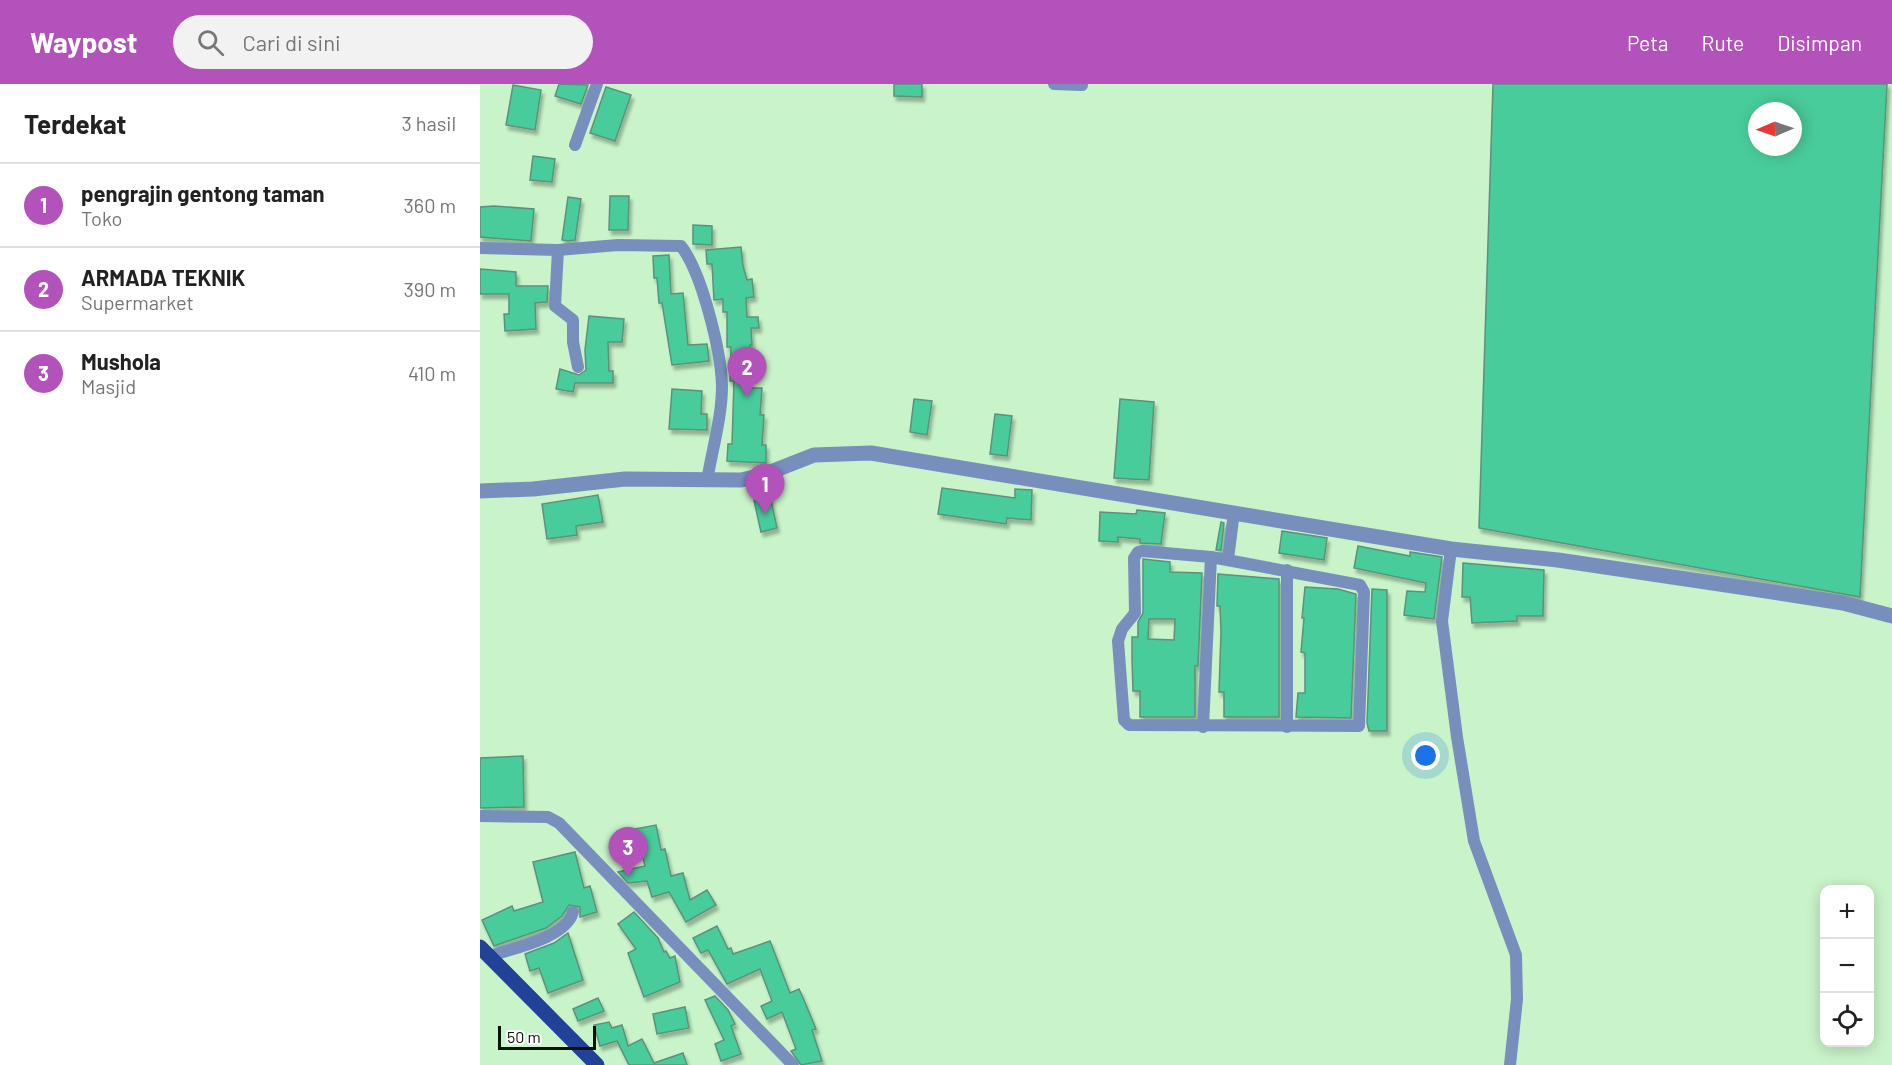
<!DOCTYPE html>
<html lang="id">
<head>
<meta charset="utf-8">
<style>
	:root { --surface:#fff; --page:#f2f2f2; --text:#222; --muted:#767676; --line:#e0e0e0; --accent:#b352ba }
	body { margin:0; font-family:Barlow,sans-serif; background:var(--page); color:var(--text) }
	.controls { position:absolute; right:18px; bottom:18px; display:grid; overflow:hidden; border-radius:12px; box-shadow:0 3px 15px #0003 }
	.controls button { width:54px; height:54px; display:grid; place-items:center; padding:0; border:0; border-bottom:2px solid var(--line); background:var(--surface); color:var(--text); font:30px sans-serif }
	.compass { position:absolute; left:1268px; top:18px; width:54px; height:54px; border-radius:50%; background:var(--surface); box-shadow:0 3px 15px #0003; rotate:268deg }
	.scale { position:absolute; left:18px; bottom:15px; width:98px; box-sizing:border-box; padding-left:6px; border:3px solid #061406; border-top:0; font-size:16px; line-height:21px; white-space:nowrap; color:#061406; -webkit-text-stroke:4px #fff; paint-order:stroke }
	.you { position:absolute; left:946px; top:672px; width:21px; height:21px; margin:-15px; border:4px solid #fff; border-radius:50%; background:#1a73e8; box-shadow:0 0 0 9px #1a73e833 }
	.badge { display:grid; place-items:center; width:39px; height:39px; border-radius:50%; background:var(--accent); color:#fff; font-size:20px; font-weight:700 }
	.pin { position:absolute; translate:-50% -50px; filter:drop-shadow(0 2px 3px #0008) }
	.pin::after { content:''; position:absolute; top:32px; width:21px; height:18px; background:inherit; clip-path:polygon(0 0,100% 0,50% 100%) }
	.list { margin:0; padding:0; list-style:none }
	h2 { display:flex; justify-content:space-between; align-items:center; height:78px; margin:0; padding:0 24px; font-size:26px }
	h2 small { font-size:20px; font-weight:400; color:var(--muted) }
	.list li { display:grid; grid-template-columns:39px 1fr auto; gap:18px; align-items:center; box-sizing:border-box; height:84px; padding:0 24px; border-top:2px solid var(--line) }
	.list b { display:block; font-size:22px; white-space:nowrap }
	.list p { margin:0; font-size:20px; white-space:nowrap; color:var(--muted) }
	.list em { font-size:20px; font-style:normal; color:var(--muted) }
	.icon { flex:none; width:33px; height:33px; fill:none; stroke:currentColor; stroke-width:2; stroke-linecap:round; stroke-linejoin:round }
	.map { position:relative; flex:none; width:1412px; height:981px; overflow:hidden }
	header { display:flex; align-items:center; gap:36px; box-sizing:border-box; height:84px; padding:0 30px; background:var(--accent); color:#fff }
	header strong { font-size:28px }
	nav { display:flex; gap:33px; margin-inline-start:auto; font-size:21px }
	.search { width:420px; height:54px; background:var(--page); display:flex; align-items:center; gap:15px; box-sizing:border-box; padding:0 21px; border-radius:33px; color:var(--muted); font-size:22px }
	main { display:flex }
	aside { flex:1; background:var(--surface) }
	.map>svg:first-child { display:block }
</style>
</head>
<body>
<header>
<strong>Waypost</strong>
<div class="search"><svg class="icon" aria-label="search" viewBox="0 0 24 24"><circle cx="10" cy="10" r="6"/><path d="M15 15l6 6"/></svg>Cari di sini</div>
<nav><a>Peta</a><a>Rute</a><a>Disimpan</a></nav>
</header>
<main>
<aside>
<h2>Terdekat<small>3 hasil</small></h2>
<ul class="list">
<li><span class="badge">1</span><div><b>pengrajin gentong taman</b><p>Toko</p></div><em>360 m</em></li>
<li><span class="badge">2</span><div><b>ARMADA TEKNIK</b><p>Supermarket</p></div><em>390 m</em></li>
<li><span class="badge">3</span><div><b>Mushola</b><p>Masjid</p></div><em>410 m</em></li>
</ul>
</aside>
<div class="map">
<svg width="1412" height="981" viewBox="0 0 1412 981">
	<defs>
		<filter id="shadow"><feDropShadow dx="2.5" dy="4.5" stdDeviation="1.5" flood-color="#0004"/></filter>
	</defs>
	<rect width="100%" height="100%" fill="#c9f3c9"/>
	<g fill="#48cc9b" stroke="#5a937a" stroke-width="1.5" fill-rule="evenodd" filter="url(#shadow)">
		<path d="M79 0 108 1 101 20 75 12Z"/>
		<path d="M414 0H442V13L414 12Z"/>
		<path d="M1013 0H1407L1380 513 999 444ZM1277 27H1313V63H1277Z"/>
		<path d="M33 1 61 6 55 46 26 41Z"/>
		<path d="M126 3 151 11 135 57 110 49Z"/>
		<path d="M53 72 75 75 72 98 50 96Z"/>
		<path d="M130 112H149L148 146H129Z"/>
		<path d="M88 113 101 115 95 156 88 157 82 156Z"/>
		<path d="M14 122 54 125 51 157 0 153V123Z"/>
		<path d="M213 141 232 142V161L213 160Z"/>
		<path d="M261 163 263 182 267 196 272 195 274 213 266 214 267 233H278L279 244H271L272 261H270L268 304H282L280 331H284L282 361H286V379L247 377 248 360H252L254 297H250L251 263H247V228H243V215L234 216 232 180H227L226 166Z"/>
		<path d="M189 171 191 210 203 209 208 261 227 260 229 277 192 281 182 219H179L177 194H174L173 172Z"/>
		<path d="M0 185 36 188V202H68L67 218 55 219 56 245 25 247 24 230H29V210H0Z"/>
		<path d="M109 232 144 235 142 258H128L129 287H133V299H95L93 308 76 305 80 285 99 291 106 286 105 266Z"/>
		<path d="M192 305 222 307 221 330H227V346L189 345Z"/>
		<path d="M434 315 452 317 447 351 430 348Z"/>
		<path d="M640 315 674 318 669 396 634 394Z"/>
		<path d="M515 330 532 332 527 372 510 370Z"/>
		<path d="M462 404 535 414V405L552 406 551 436 527 434 526 440 458 430Z"/>
		<path d="M118 411 123 438 96 442 97 451 67 455 62 420Z"/>
		<path d="M290 412 297 444 281 448 274 416Z"/>
		<path d="M657 426 685 429 681 460 660 459V455L638 453V458L619 457 620 428 656 430Z"/>
		<path d="M741 438 744 439 741 466H736Z"/>
		<path d="M802 447 847 454 844 476 799 469Z"/>
		<path d="M878 462 930 472V468L962 473 954 535 924 531 927 507 945 508 946 499 874 484Z"/>
		<path d="M663 475 690 478V488L722 489 718 582H715V633H660V607H653L652 575V553H658V538L663 529ZM669 535H695L694 556 668 555Z"/>
		<path d="M983 479 1064 486 1063 532H1037V537L992 539 990 513H982Z"/>
		<path d="M738 490 799 495V633H744V608H739L741 548 740 522H737Z"/>
		<path d="M825 503 858 505 876 510 871 634 816 633 818 609H825V569L821 568 824 534H822Z"/>
		<path d="M892 505 907 506V647H889L887 639Z"/>
		<path d="M43 672 44 723 0 724V674Z"/>
		<path d="M176 741 181 766 185 765 191 792 203 789 210 816 227 806 236 821 206 838 189 808 172 813 167 797 148 799 138 788 165 782 160 762 142 766 138 748Z"/>
		<path d="M95 768 104 804 110 802 117 828 100 833V823L89 821 82 832 66 844 14 862 2 836 32 822 34 827 63 818 53 778Z"/>
		<path d="M154 828 178 854 184 868 186 867 190 874 195 872 200 898 164 913 148 869 156 865 138 840Z"/>
		<path d="M237 842 248 865 251 864 253 870 290 857 310 909 319 905 324 916 336 945 332 946 342 977 321 981 311 967 316 965 302 928 287 935 281 922 292 917 280 885 247 900 228 866 221 869 213 854Z"/>
		<path d="M88 849 103 896 68 909 59 884 50 887 45 870 74 859Z"/>
		<path d="M235 912 248 926 255 940 251 942 261 970 241 977 235 960 244 956 225 916Z"/>
		<path d="M118 914 124 927 98 937 93 925Z"/>
		<path d="M205 923 209 944 177 950 173 930Z"/>
		<path d="M129 938 132 944 142 941 148 962 162 955 174 979 203 969 207 981H149L137 957 120 962 114 941Z"/>
	</g>
	<g fill="none" stroke-linecap="round" stroke-linejoin="round">
		<g stroke="#788fbe" stroke-width="12">
			<path d="M574 0 602 1"/>
			<path d="M95 61 117 0"/>
			<path d="M0 164 78 166 138 161 201 162C222 189 241 267 242 302 242 333 232 366 227 397"/>
			<path d="M78 166 75 222 93 236V258L98 283"/>
			<path d="M971 465 962 537 977 653 994 757 1036 871 1037 915 1030 981"/>
			<path d="M662 467 731 473 880 501 884 508 879 642 649 641 644 636 638 557 642 545 655 529 654 474 658 468Z"/>
			<path d="M748 475 754 428"/>
			<path d="M723 643 731 473"/>
			<path d="M807 643V486"/>
			<path d="M0 732 68 733 79 739 313 981"/>
			<path d="M10 872C34 864 86 854 93 828"/>
		</g>
		<path stroke="#788fbe" stroke-width="15" d="M0 407 53 405 145 395 261 396 283 391 334 371 391 369 971 465 1078 476 1273 505 1363 519 1412 532"/>
		<path stroke="#214296" stroke-width="15" d="M0 863 117 981"/>
	</g>
</svg>
<div class="controls">
<button>+</button>
<button>−</button>
<button><svg class="icon" aria-label="locate" viewBox="0 0 24 24"><circle cx="12" cy="12" r="6"/><path d="M12 2v4M12 18v4M2 12h4M18 12h4"/></svg></button>
</div>
<svg class="compass" viewBox="-18 -18 36 36"><path d="M0-13l5 13h-10z" fill="#e53935"/><path d="M0 13l5-13h-10z" fill="#767676"/></svg>
<div class="scale">50 m</div>
<div class="you"></div>
<div class="pin badge" style="left:285px;top:430px">1</div>
<div class="pin badge" style="left:267px;top:313px">2</div>
<div class="pin badge" style="left:148px;top:793px">3</div>
</div>
</main>
</body>
</html>
